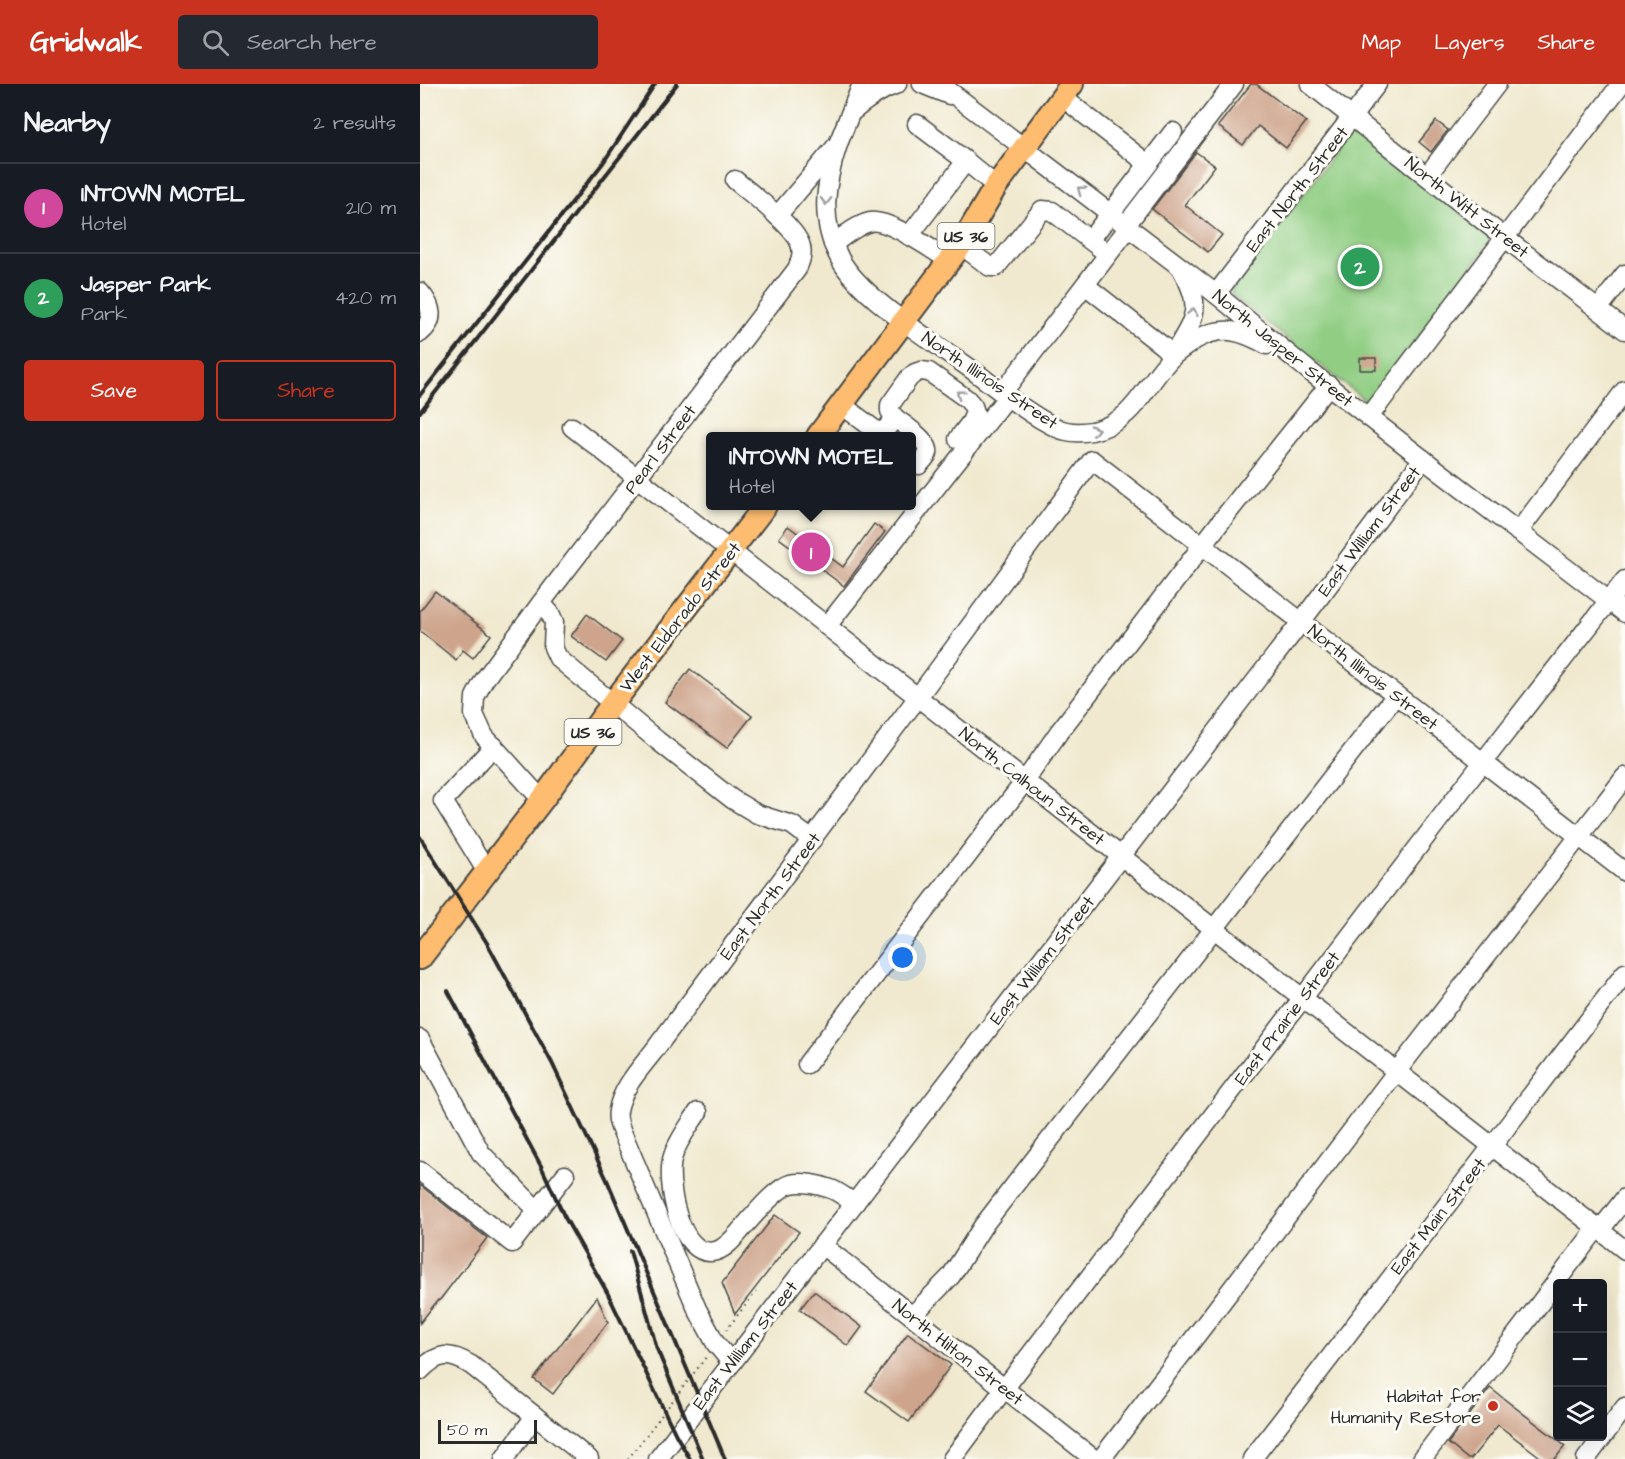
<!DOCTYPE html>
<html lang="en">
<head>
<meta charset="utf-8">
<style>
	:root { --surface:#171b24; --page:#242831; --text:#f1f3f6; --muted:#9ea1a6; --line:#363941; --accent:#c8321e }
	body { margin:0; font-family:"Architects Daughter",sans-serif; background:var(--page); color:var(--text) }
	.controls { position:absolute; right:18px; bottom:18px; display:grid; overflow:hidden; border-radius:6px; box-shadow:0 6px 24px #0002 }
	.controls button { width:54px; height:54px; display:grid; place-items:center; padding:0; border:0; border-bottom:2px solid var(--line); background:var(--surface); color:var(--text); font:30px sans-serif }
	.scale { position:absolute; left:18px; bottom:15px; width:99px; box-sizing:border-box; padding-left:6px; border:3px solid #2b2b2b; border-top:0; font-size:16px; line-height:21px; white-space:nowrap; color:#2b2b2b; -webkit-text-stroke:4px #fdfcf7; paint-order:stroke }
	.you { position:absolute; left:483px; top:874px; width:21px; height:21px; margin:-15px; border:4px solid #fff; border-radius:50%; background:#1a73e8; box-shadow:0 0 0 9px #1a73e833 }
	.badge { display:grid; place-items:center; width:39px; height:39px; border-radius:50%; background:var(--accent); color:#fff; font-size:20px; font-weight:700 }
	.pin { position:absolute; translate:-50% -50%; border:3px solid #fff; box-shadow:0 2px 6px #0006 }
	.popup { position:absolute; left:286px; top:348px; width:210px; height:78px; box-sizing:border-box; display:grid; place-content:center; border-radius:6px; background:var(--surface); filter:drop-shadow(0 2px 4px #0005); font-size:20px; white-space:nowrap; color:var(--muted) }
	.popup b { font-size:22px; color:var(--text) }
	.popup::after { content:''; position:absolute; left:50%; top:100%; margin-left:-12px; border:12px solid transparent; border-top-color:var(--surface) }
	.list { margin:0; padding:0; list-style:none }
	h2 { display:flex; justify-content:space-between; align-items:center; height:78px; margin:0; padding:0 24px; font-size:26px }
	h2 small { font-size:20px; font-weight:400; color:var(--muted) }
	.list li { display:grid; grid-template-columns:39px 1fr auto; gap:18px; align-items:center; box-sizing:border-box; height:90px; padding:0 24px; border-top:2px solid var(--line) }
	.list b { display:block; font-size:22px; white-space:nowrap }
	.list p { margin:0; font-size:20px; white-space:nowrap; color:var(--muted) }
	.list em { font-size:20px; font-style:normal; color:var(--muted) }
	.actions { display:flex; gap:12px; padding:18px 24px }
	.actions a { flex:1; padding:14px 0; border:2px solid var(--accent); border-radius:6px; text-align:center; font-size:21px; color:var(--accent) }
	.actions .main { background:var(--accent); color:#fff }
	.icon { flex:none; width:33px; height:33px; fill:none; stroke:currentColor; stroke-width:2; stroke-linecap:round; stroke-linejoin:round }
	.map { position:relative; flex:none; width:1205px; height:1375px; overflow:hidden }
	header { display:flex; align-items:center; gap:36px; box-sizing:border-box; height:84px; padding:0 30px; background:var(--accent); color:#fff }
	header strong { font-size:28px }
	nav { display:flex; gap:33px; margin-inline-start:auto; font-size:21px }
	.search { width:420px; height:54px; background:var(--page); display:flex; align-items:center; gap:15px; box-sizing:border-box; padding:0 21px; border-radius:6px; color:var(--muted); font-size:22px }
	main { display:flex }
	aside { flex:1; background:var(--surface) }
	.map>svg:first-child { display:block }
</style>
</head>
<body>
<header>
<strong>Gridwalk</strong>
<div class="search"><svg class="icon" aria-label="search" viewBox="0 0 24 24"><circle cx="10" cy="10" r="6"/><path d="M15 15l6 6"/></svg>Search here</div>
<nav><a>Map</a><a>Layers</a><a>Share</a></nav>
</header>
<main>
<aside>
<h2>Nearby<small>2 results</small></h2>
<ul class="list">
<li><span class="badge" style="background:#d1479c">1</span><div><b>INTOWN MOTEL</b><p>Hotel</p></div><em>210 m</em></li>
<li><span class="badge" style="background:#2e9e5b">2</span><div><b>Jasper Park</b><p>Park</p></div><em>420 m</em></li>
</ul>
<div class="actions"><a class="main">Save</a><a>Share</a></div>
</aside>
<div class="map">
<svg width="1205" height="1375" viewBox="0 0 1205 1375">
	<rect width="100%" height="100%" fill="#fdfcf7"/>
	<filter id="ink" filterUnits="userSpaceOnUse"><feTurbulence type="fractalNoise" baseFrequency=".0167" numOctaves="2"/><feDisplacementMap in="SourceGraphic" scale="12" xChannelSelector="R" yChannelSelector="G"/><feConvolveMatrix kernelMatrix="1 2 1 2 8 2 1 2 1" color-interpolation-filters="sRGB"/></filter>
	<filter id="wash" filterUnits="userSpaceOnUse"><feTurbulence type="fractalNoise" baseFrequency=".008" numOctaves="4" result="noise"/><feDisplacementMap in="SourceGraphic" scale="24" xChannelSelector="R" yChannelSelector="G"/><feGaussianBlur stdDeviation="1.35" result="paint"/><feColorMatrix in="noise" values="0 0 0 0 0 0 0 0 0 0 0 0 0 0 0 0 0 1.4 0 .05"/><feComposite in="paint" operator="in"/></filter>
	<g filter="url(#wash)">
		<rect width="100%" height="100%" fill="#f0e9cf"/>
		<path fill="#91ce84" stroke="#5e7c58" stroke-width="1.5" d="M932 48 937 49 1070 152 1068 161 953 313 946 317 814 213 811 209 813 204 928 51Z"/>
		<g id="blocks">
			<g fill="#cea48c">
				<path d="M831 0H836L886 38 866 64 838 42 823 61 798 42Z"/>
				<path d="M1016 37 1028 46 1011 68 999 58Z"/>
				<path d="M776 68 795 82 765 121 802 151 788 168 732 125Z"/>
				<rect x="940" y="274" width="16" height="12"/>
				<path d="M454 440 465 448 424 502 359 454 368 442 423 483Z"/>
				<path d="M15 507 71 551 53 574 43 566 36 576 0 547V527Z"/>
				<path d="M167 530 202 557 186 578 151 552Z"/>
				<path d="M270 585 332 632 307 664 245 618Z"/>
				<path d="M0 1101 67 1154 19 1217 18 1216 0 1239Z"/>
				<path d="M355 1131 379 1148 315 1230 302 1199Z"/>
				<path d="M394 1207 442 1243 428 1262 380 1225Z"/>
				<path d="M177 1213 188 1238 133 1310 114 1295Z"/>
				<path d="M488 1249 531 1281 489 1338 446 1307Z"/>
				<path d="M1070 1304 1145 1362 1135 1375H1123L1078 1341 1051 1375H1048L1028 1359Z"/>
			</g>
		</g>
	</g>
	<g filter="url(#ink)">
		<use href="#blocks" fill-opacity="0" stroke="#494844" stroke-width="1.5"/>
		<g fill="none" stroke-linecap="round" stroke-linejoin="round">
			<g stroke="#494844" stroke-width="21">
				<g id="minor">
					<path d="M502 0 529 11"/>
					<path d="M520 0 796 210 888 286 1003 375 1205 529"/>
					<path d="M890 0 1085 154 1205 246"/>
					<path d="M642 13 728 80"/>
					<path d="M433 27C447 15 460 6 477 0"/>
					<path d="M497 40 546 77"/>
					<path d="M418 60C405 100 399 136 420 175 441 214 514 258 551 285 578 305 606 329 637 344 648 349 660 349 672 347 716 338 725 299 753 272 760 266 768 261 775 256 803 240 822 247 847 261"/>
					<path d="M1007 92 1077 0"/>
					<path d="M357 132 418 60 442 0"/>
					<path d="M706 141 814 0"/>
					<path d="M489 152 546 77 576 102"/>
					<path d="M670 156 753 48"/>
					<path d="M413 160C424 152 437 141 450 138 468 134 512 166 529 176"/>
					<path d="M541 161 570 183H576L622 126 632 127 688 170"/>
					<path d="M665 201 744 263 752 273C773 236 785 226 762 186"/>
					<path d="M0 208C12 222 16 236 0 249"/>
					<path d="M796 210 957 0"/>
					<path d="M1178 225 1205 190"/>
					<path d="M583 308 709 143"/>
					<path d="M422 321 463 352"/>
					<path d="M949 333 1201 0"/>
					<path d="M475 334 470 327V321L489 294 495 289 501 287 509 288 547 315 553 322 555 328 551 338 538 355"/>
					<path d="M152 343 1205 1166"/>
					<path d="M461 351 475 334C483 340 511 358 508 369 507 373 502 377 499 381"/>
					<path d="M1098 448 1205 306"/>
					<path d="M121 519 130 529 134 538 133 563 138 574 238 657 312 715 337 730 372 741 392 756"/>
					<path d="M407 542 588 312"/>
					<path d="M122 716 64 652 54 630 55 613 64 596 121 519 377 185C380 178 383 171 381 163 378 144 331 110 315 96"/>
					<path d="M67 788 23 717 74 662"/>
					<path d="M0 955 61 1069 117 1126"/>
					<path d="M387 980 605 697 639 648 802 436 909 301"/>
					<path d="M278 1028C269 1042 258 1056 253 1072 245 1095 259 1177 296 1167 306 1164 314 1154 321 1146 332 1134 355 1104 371 1100 382 1097 400 1101 411 1105 419 1108 427 1115 435 1119"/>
					<path d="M0 1087 92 1159 145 1091"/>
					<path d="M402 1161 674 1375"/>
					<path d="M492 1232 531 1192 563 1142 607 1085 976 611"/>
					<path d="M312 1279 296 1260 277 1225 205 1055C201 1046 196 1036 198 1027 201 1005 220 985 233 968L498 613 672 376 1205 788"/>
					<path d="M0 1287C18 1268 30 1268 51 1281L169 1375"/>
					<path d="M84 1375 115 1332"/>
					<path d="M238 1375 881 538 1003 375"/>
					<path d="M532 1375 584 1305 1063 678 1205 496"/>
					<path d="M681 1375 785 1240 977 987 1205 693"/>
					<path d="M832 1375 1205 889"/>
					<path d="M1002 1375 1177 1144 1184 1141 1205 1114"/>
					<path d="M1166 1375 1205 1323"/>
				</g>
			</g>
			<g stroke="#494844" stroke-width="26">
				<g id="major">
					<path d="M398 352 541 161 576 102 652 0"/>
					<path d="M0 874 122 716 193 619 345 422"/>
				</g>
			</g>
			<g stroke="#494844" stroke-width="2" stroke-dasharray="1.5 4.5" stroke-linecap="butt">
				<path d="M306 1246 336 1208"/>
				<path d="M208 1375 287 1272"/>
			</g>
			<use href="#minor" stroke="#fff" stroke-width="18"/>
			<use href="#major" stroke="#fdbc70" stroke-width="22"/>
			<g stroke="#2b2b2b" stroke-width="4">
				<path d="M0 311 183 79 235 0"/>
				<path d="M0 328 257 0"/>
				<path d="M0 753 67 859 132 979 187 1096 305 1375"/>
				<path d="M28 907 122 1084 144 1132 187 1208 256 1351 270 1375"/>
				<path d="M210 1167 237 1265 283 1375"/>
			</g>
		</g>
		<defs><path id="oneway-chevron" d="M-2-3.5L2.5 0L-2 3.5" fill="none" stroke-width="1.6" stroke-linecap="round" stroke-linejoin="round" transform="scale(1.5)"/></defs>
		<g stroke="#a0a0a0">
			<use href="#oneway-chevron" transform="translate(661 106) rotate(-143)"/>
			<use href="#oneway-chevron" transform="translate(406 117) rotate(91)"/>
			<use href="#oneway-chevron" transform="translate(773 228) rotate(-79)"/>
			<use href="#oneway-chevron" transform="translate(540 310) rotate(-143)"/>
			<use href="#oneway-chevron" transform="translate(675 346) rotate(-13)"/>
		</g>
	</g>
	<circle fill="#c8321e" stroke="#fdfcf7" stroke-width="2" cx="1073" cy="1322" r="6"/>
	<g text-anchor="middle" stroke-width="6" stroke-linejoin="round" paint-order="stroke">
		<g fill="#fdfcf7" stroke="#6a6a68" stroke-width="1.5">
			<rect x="517.5" y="139" width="57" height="26" rx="4.5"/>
			<rect x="144.5" y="635" width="57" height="26" rx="4.5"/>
		</g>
		<g font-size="16" font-weight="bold" fill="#2b2b2b">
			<text x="546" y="158">US 36</text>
			<text x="173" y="654">US 36</text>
		</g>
		<g font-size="18" fill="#2b2b2b" stroke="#fdfcf7">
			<text transform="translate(877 105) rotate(-52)" y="6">East North Street</text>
			<text transform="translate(1047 123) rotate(38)" y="6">North Witt Street</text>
			<text transform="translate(863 264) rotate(39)" y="6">North Jasper Street</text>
			<text transform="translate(570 296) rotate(34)" y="6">North Illinois Street</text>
			<text transform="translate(240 365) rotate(-53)" y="6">Pearl Street</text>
			<text transform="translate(949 447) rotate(-53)" y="6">East William Street</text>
			<text transform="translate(260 533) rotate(-52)" y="6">West Eldorado Street</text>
			<text transform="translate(953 593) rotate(38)" y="6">North Illinois Street</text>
			<text transform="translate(612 702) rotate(38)" y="6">North Calhoun Street</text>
			<text transform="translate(350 812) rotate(-53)" y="6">East North Street</text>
			<text transform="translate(622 876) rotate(-52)" y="6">East William Street</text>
			<text transform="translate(867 934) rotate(-53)" y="6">East Prairie Street</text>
			<text transform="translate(1018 1132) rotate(-52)" y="6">East Main Street</text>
			<text transform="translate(325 1261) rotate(-52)" y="6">East William Street</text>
			<text transform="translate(538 1268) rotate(38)" y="6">North Hilton Street</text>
		</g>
		<g font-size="18" fill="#2b2b2b" stroke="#fdfcf7" text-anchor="end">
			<text x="1061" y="1318">Habitat for<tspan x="1061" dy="21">Humanity ReStore</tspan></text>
		</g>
	</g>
</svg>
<div class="controls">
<button>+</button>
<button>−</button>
<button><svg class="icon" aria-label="layers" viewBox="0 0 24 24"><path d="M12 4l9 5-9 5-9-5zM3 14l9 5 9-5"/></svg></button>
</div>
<div class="scale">50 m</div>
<div class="you"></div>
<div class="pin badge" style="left:391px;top:468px;background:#d1479c">1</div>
<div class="popup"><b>INTOWN MOTEL</b>Hotel</div>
<div class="pin badge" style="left:940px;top:183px;background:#2e9e5b">2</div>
</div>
</main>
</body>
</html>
